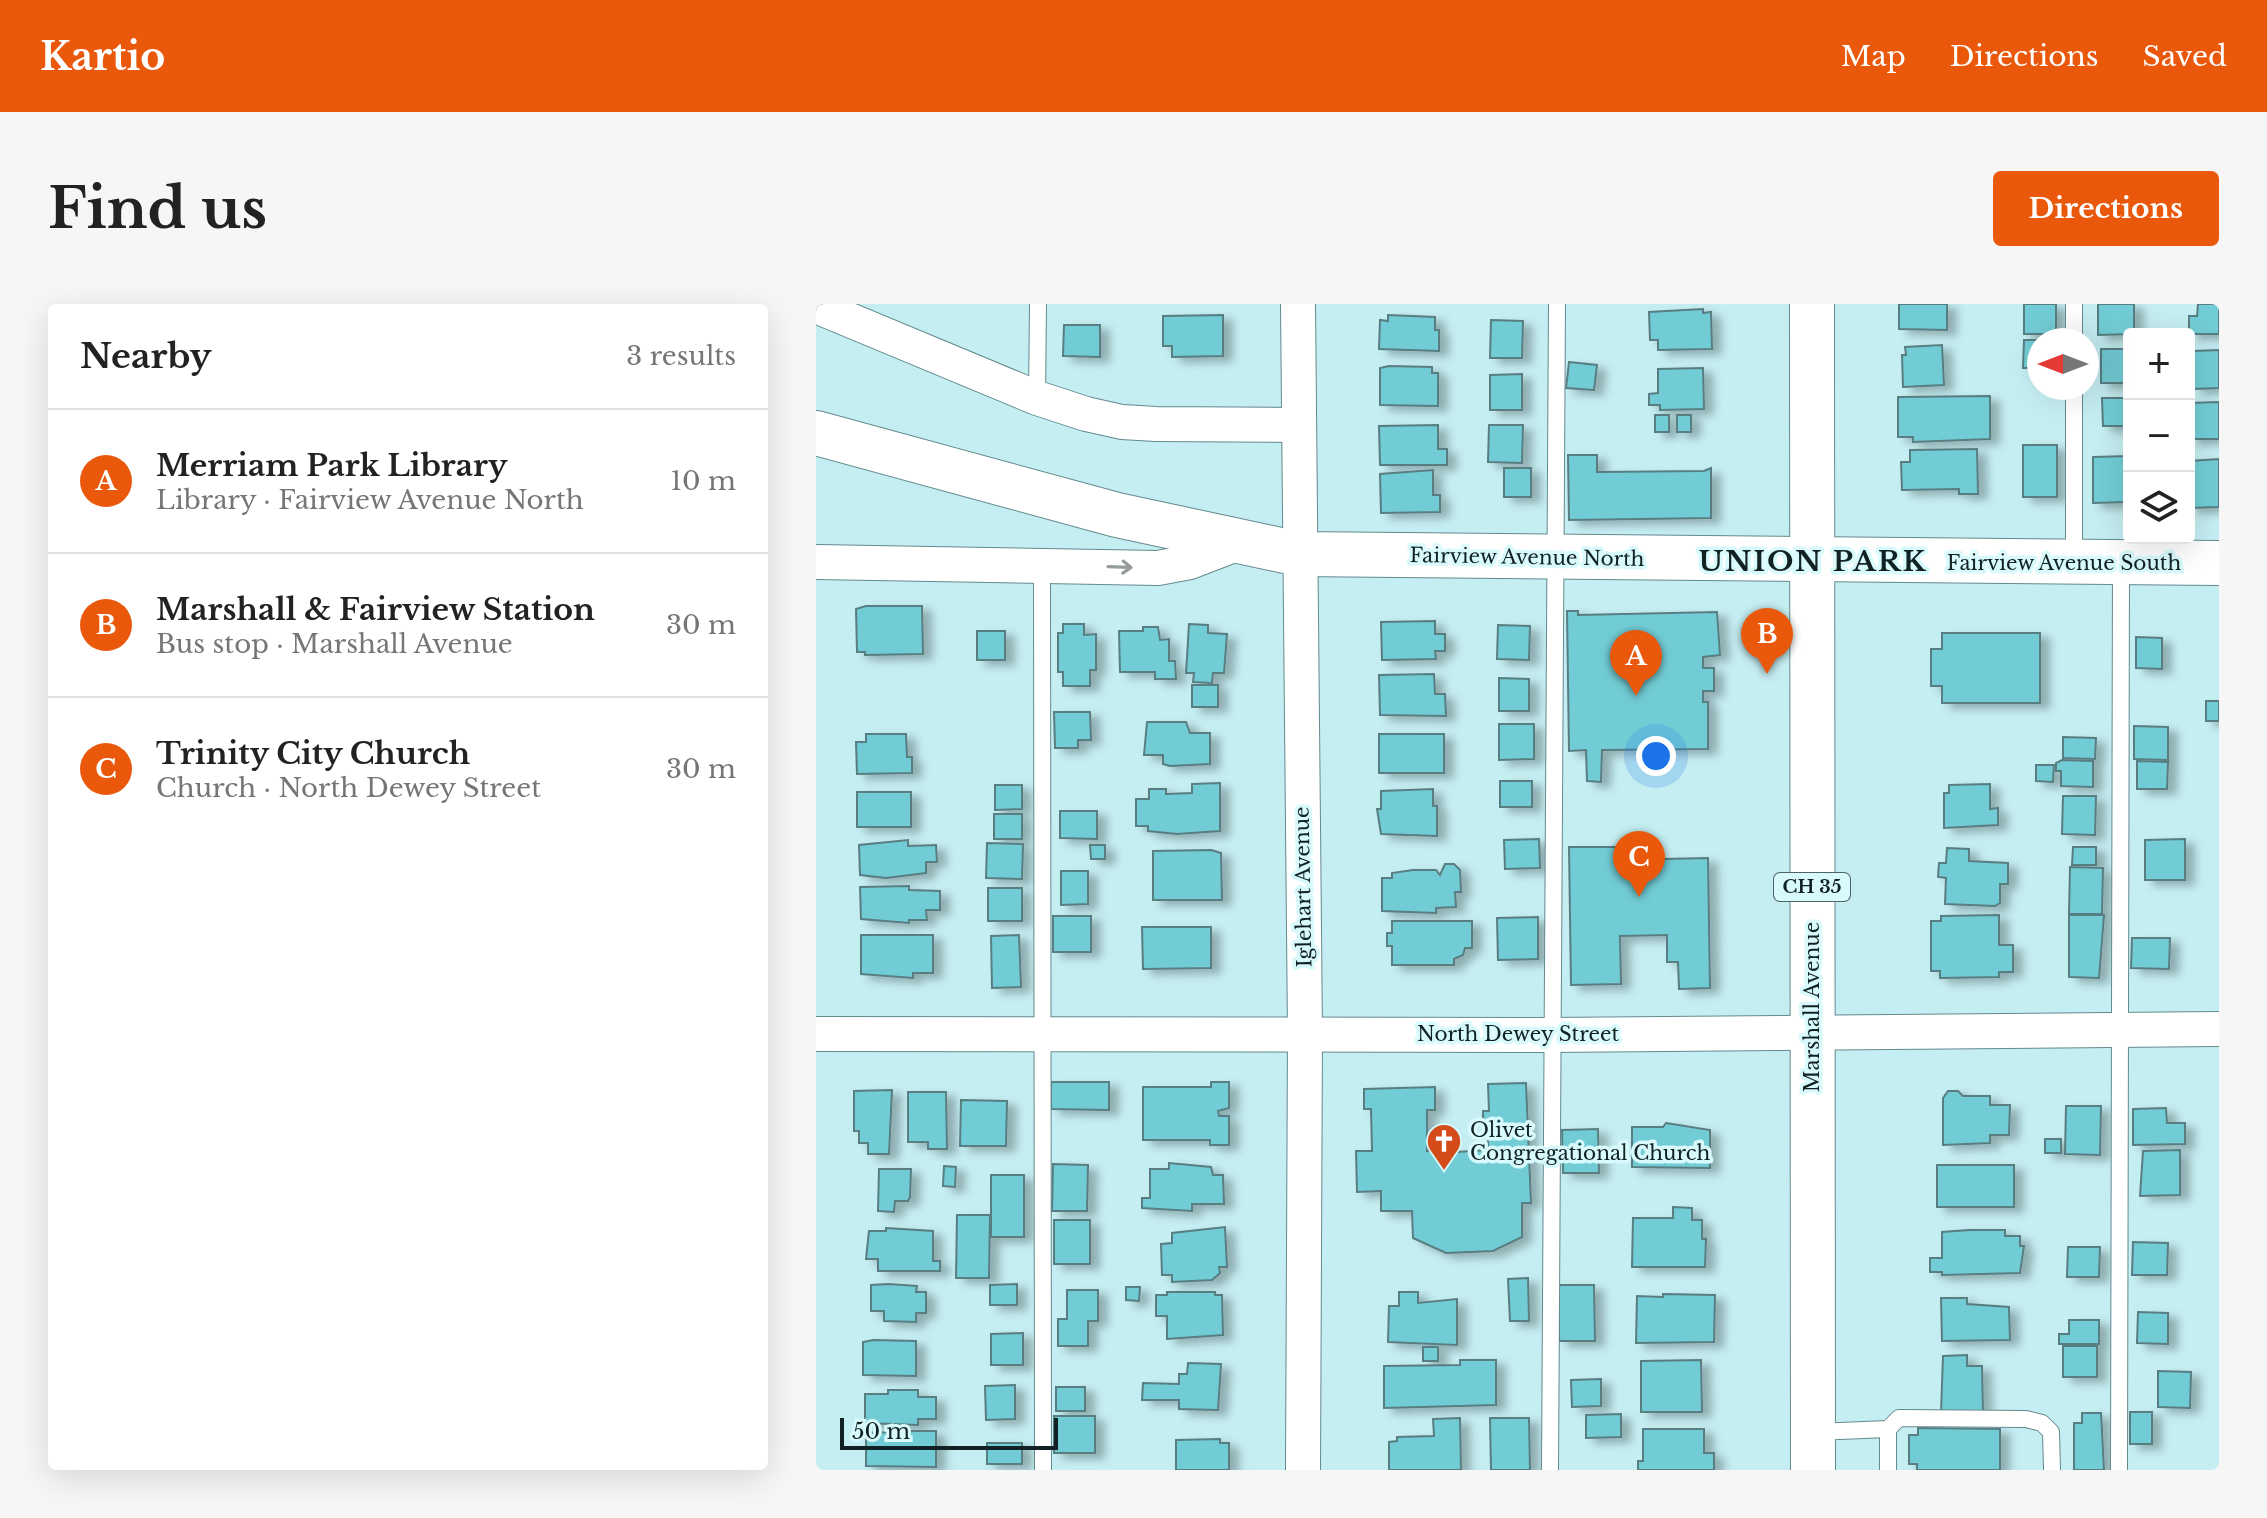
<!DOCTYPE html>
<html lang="en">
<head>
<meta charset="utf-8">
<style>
	:root { --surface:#fff; --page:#f6f6f6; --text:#222; --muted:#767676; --line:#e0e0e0; --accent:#ea580c }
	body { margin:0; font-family:"Libre Baskerville",serif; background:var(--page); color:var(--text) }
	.controls { position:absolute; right:24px; top:24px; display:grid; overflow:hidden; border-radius:8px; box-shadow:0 8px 32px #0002 }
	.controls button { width:72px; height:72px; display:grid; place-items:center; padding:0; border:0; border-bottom:2px solid var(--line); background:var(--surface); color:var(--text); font:40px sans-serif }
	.compass { position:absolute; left:1211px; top:24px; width:72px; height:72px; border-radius:50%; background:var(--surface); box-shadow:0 8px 32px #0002; rotate:270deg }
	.scale { position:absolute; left:24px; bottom:20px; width:218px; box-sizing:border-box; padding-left:8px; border:4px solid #122224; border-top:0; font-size:22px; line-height:28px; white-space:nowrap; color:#122224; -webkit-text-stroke:6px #d9fafd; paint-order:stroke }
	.you { position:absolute; left:840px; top:452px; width:28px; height:28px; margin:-20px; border:6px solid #fff; border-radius:50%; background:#1a73e8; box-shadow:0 0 0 12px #1a73e833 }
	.badge { display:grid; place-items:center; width:52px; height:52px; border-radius:50%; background:var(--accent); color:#fff; font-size:26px; font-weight:700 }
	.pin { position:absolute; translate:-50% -66px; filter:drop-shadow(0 2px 4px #0008) }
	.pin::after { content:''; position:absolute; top:42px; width:28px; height:24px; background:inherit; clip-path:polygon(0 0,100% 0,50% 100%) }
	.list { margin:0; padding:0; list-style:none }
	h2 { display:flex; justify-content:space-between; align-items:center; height:104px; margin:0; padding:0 32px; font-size:34px }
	h2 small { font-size:26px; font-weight:400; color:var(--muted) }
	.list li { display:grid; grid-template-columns:52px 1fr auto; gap:24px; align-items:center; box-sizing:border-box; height:144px; padding:0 32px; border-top:2px solid var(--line) }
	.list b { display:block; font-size:30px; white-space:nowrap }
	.list p { margin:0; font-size:26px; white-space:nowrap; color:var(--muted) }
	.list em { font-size:26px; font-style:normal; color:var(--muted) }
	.icon { flex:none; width:44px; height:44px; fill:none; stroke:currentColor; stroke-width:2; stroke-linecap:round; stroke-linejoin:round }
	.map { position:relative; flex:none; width:1403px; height:1166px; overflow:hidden; border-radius:8px }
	header { display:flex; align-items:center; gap:48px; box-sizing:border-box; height:112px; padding:0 40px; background:var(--accent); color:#fff }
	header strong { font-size:38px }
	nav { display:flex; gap:44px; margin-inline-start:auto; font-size:28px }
	.intro { display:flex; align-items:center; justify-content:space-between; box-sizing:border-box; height:192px; padding:0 48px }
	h1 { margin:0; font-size:56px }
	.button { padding:20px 36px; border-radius:8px; background:var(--accent); color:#fff; font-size:28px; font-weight:700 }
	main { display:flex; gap:48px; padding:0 48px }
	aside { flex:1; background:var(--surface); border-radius:8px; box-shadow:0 8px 32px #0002 }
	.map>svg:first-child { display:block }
</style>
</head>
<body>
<header>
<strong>Kartio</strong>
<nav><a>Map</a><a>Directions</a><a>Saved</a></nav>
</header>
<div class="intro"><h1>Find us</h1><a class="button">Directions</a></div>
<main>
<aside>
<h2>Nearby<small>3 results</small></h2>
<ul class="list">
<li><span class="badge">A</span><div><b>Merriam Park Library</b><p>Library · Fairview Avenue North</p></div><em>10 m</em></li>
<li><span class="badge">B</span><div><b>Marshall &amp; Fairview Station</b><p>Bus stop · Marshall Avenue</p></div><em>30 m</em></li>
<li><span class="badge">C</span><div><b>Trinity City Church</b><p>Church · North Dewey Street</p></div><em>30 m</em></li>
</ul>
</aside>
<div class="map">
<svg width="1403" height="1166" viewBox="0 0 1403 1166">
	<defs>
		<filter id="shadow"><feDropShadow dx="9" dy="5" stdDeviation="4" flood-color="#0004"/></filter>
	</defs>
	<rect width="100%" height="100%" fill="#c5eef2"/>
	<g fill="#72ccd5" stroke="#587e82" stroke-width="2" filter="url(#shadow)">
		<path d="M1083 0H1131V26L1083 25Z"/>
		<rect x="1208" y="0" width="32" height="30"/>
		<path d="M1282 0H1318V30L1282 31Z"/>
		<path d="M1382 0H1403V30H1373V12H1381Z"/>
		<path d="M887 5V9L895 8 896 45 842 46V36H834L833 8Z"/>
		<path d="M407 11V52L356 53V42H347V12Z"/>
		<path d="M572 11 619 13V26H623V47L563 45 564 16 572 17Z"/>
		<path d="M675 16 707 17 706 54H674Z"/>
		<path d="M248 21H284V53L247 52Z"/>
		<path d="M1208 36H1241H1223V64H1207Z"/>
		<path d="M1126 41 1128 81 1087 83 1086 51H1090L1089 43Z"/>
		<rect x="1285" y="45" width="28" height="34"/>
		<path d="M1403 46V84L1378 85 1377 47Z"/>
		<path d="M753 58 781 61 778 86 750 84Z"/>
		<path d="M573 62 616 63V69H622V102L564 101V64Z"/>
		<path d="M887 64 888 105 844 106V101H833V90L842 89V65Z"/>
		<path d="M706 70V106H674V71Z"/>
		<path d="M1174 92V135L1097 138V133H1082V93Z"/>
		<path d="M1286 94H1313V122H1287Z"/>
		<path d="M1403 98V135H1373V99Z"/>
		<rect x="839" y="111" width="14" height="17"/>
		<rect x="861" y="111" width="14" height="17"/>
		<path d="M622 121V145H631V161H564L563 122Z"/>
		<path d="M673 121H707L706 159 672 158Z"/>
		<rect x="1207" y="141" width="34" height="52"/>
		<path d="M1161 145 1162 190H1143V185L1086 186 1085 158H1094V146Z"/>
		<path d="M752 151H781V168L888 167 895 164V214L753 216Z"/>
		<path d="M1313 152V198L1277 199V153Z"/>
		<path d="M1403 155V203L1373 204V157Z"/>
		<rect x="688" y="164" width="27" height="29"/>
		<path d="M617 166V191H624V208L565 209 564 170Z"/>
		<path d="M50 302H106L107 350 49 351V348H41L40 305Z"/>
		<path d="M751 307H762V311L901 308 904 351 887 353V364H898V387H887V398H892V445L786 446 785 478 771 477 770 446 753 447Z"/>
		<path d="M619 317V330H629V347H619L620 355 566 356 565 318Z"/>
		<path d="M247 320H268V331L280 330V366H274V382H247V368H242V329H247Z"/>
		<path d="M373 320 392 321V329L411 330 408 369H397L396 379 377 378 378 369H370Z"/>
		<path d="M682 321 714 322 713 356 681 355Z"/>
		<path d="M327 323H342L344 336 353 335V357H359L360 375H339V368H304L303 327H327Z"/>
		<rect x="161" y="327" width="28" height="29"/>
		<path d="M1126 329H1224V399H1126V382H1115V345H1126Z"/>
		<path d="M1320 333 1346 334V365L1320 364Z"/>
		<path d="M618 370 619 390H629L630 412 564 411 563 371Z"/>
		<path d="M683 374 713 375V407H683Z"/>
		<rect x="376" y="381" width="26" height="22"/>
		<rect x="1390" y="397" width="13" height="20"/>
		<path d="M238 408H274L275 436H262V444H239Z"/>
		<path d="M331 418H370L374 429H394V460L354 462 347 460V451H328Z"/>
		<path d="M683 420H718V455L683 456Z"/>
		<path d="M1318 422 1352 423V456L1318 455Z"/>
		<path d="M50 430H90L91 453H96V469L41 470 40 438H50Z"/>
		<rect x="563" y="430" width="65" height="39"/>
		<path d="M1247 433 1280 434 1279 455 1247 454Z"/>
		<path d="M1246 456 1277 457V483L1245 482V467H1240V459Z"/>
		<path d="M1321 457 1352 458 1351 485H1321Z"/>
		<path d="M1220 461H1238L1237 478 1220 477Z"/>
		<rect x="684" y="477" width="32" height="26"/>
		<path d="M404 479V527L361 530 332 527V522H320V495H333V485H350V490L376 489V480Z"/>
		<path d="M1174 480V505L1182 504V521L1128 524V489H1133V481Z"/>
		<path d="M179 481H206V505L179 506Z"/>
		<path d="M617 485V502H621V532L565 530 561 505H565V487Z"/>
		<rect x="41" y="488" width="54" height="35"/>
		<path d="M1247 492H1280L1279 531 1246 530Z"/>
		<path d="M244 507H281V535L244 534Z"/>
		<rect x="178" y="510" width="28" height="25"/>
		<path d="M723 535 724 564 689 565 688 536Z"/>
		<path d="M1369 535V576H1329V536Z"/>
		<path d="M92 536V542L120 541 121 558H110V569L70 574 44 571 43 541Z"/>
		<path d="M171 539 207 540 206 575 170 574Z"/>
		<path d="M274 541H289V555H275Z"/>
		<path d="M753 543H802V556L892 554 894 684 863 685 862 658H851V631L804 632 805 680 755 681Z"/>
		<path d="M1257 543H1280V561H1256Z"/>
		<path d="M1131 544 1153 545V557L1192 559V580H1184V599L1179 602 1129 600 1130 574 1122 573 1123 559H1130Z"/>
		<path d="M395 546 405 549 406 596H337V547Z"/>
		<path d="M629 560H638L644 566 645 588H639L640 603 620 604V609L566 607V574H576V569L597 566H620L624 571Z"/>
		<path d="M1254 563 1287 564 1286 610H1253Z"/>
		<path d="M245 567H272V600L245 601Z"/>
		<path d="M93 582V586L124 587V606H110L111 616H93V619L45 615 44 583Z"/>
		<rect x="172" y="584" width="34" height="33"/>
		<path d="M1183 611V641H1197V668H1183V673L1124 674V667H1115V617H1125V612Z"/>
		<path d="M1253 611H1288L1283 674 1253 673Z"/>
		<rect x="237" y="612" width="38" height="36"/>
		<path d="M722 613V655L682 656 681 614Z"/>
		<path d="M576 617H656V644H649L647 651 638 655V661H576V642H571V629H576Z"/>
		<path d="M326 623H395V664L327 665Z"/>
		<path d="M45 631H117V669H97V674L45 670Z"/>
		<path d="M203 631 205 683 176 684 175 632Z"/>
		<path d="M1316 634H1354L1353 665 1315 664Z"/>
		<path d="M235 778H293V806L235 805Z"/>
		<path d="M395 778H413V804L402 807 403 812H413V841H394V836H327V783H395Z"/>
		<path d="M710 779 715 899H706V933L677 947 630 949 597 934 596 907H565V887L541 888 540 847H556L555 805H548V785L619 783V806H611V847L640 848 672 846V833H667V807H673L672 780Z"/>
		<path d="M76 786 73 850H52V839H43V827H38V787Z"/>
		<path d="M1132 787H1142L1147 792H1174V801H1194L1193 831H1174V839L1127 841V794Z"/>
		<path d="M92 788H130L131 845H112V838H92Z"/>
		<path d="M145 796 191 797 190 842H144Z"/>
		<path d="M1250 802H1285L1284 851 1249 850Z"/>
		<path d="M1350 804 1351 819H1369V840L1317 841V805Z"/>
		<path d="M850 819 894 826V864L816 863V823H847Z"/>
		<path d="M782 825 783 869H747L746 826Z"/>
		<rect x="1229" y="835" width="16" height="14"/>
		<path d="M1364 846V891L1324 892 1327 847Z"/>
		<path d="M353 859 395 863 397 871H407L408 900H376V907L326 904V894H334V865H353Z"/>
		<path d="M237 860 272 861 271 907H236Z"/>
		<rect x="1121" y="861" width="77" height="42"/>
		<path d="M128 862 140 863 139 883 127 882Z"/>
		<path d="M63 865H95L94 893 92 897H79L78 908 62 907Z"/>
		<rect x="175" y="871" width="33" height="62"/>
		<path d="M857 903 876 904V916H886V935H890L889 963H816L817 914H857Z"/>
		<path d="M141 911H174L173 974H140Z"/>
		<rect x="238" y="916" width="36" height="44"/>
		<path d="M409 923 411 963H403L404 969 396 976 356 978V971H346L345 940 356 939V929Z"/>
		<path d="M70 924 117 927V957H124V967H62V955H50L53 927H70Z"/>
		<path d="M1153 926H1189V932H1204V942H1208L1204 969 1126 971V968H1114V954H1126V928Z"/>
		<path d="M1317 938 1352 939 1351 971H1316Z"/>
		<path d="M1252 943H1284L1283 973H1251Z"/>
		<path d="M712 974 713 1017H694L692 975Z"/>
		<path d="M72 980 101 982 100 988H110V1009H100V1018L68 1017V1007H55V981Z"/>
		<path d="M201 980V1001H174V981Z"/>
		<path d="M743 981H778L779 1037H743Z"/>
		<path d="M310 983H324L323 997 310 996Z"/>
		<path d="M251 986H282V1017H272V1042H242V1015H251Z"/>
		<path d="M351 988H399V991H406L407 1031 351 1035V1012H340V991H351Z"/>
		<path d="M583 988H602V999L641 995V1041L572 1038 573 1002H583Z"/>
		<path d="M847 990 899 991 898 1038 820 1039 821 992 847 993Z"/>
		<path d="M1125 994H1151V1000L1193 1003 1194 1036 1126 1037Z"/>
		<path d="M1322 1008 1352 1009V1040L1321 1039Z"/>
		<path d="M1253 1016H1283V1040H1243V1030H1253Z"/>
		<path d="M207 1029V1061H175V1030Z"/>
		<path d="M57 1036 100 1037V1072L47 1071V1038Z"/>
		<rect x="1247" y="1042" width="34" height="31"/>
		<rect x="607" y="1043" width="15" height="14"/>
		<path d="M1151 1051V1062H1166L1167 1108 1125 1109 1127 1052Z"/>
		<path d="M644 1056H680V1101L568 1104V1062L644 1061Z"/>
		<path d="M885 1056 886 1108H825V1057Z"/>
		<path d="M372 1059 405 1060 402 1106 363 1105V1096H326L327 1079 363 1080V1070H371Z"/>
		<path d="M1342 1067 1375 1068 1374 1104 1342 1103Z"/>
		<path d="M785 1075V1102L756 1103 755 1076Z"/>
		<path d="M199 1081V1115L170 1116 169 1082Z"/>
		<rect x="240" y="1083" width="29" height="24"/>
		<path d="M72 1086H102V1093H120V1115H102V1121L49 1119V1090H72Z"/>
		<rect x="1314" y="1108" width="22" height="32"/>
		<path d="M1266 1109H1285L1288 1166H1258V1119H1266Z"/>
		<path d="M805 1110V1133L770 1134V1111Z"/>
		<rect x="238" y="1112" width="41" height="37"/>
		<path d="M644 1114 645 1166H573V1138L581 1137V1133L618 1132 617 1115Z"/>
		<path d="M674 1114H713L714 1166H675Z"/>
		<path d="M1102 1124 1184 1125V1166H1101V1160H1093V1131H1102Z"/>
		<path d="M827 1125H888V1149H898V1166H822V1157H827Z"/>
		<path d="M99 1127H120V1163L50 1162V1129Z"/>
		<path d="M404 1135V1139H413V1166H360V1136Z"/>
		<rect x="171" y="1139" width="35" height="21"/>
	</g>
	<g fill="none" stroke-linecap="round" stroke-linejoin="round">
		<g stroke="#638a8d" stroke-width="18">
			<g id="lane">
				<path d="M1258 0V36"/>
				<path d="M1258 84V258"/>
				<path d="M221 94 222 0"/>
				<path d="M226 261 227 1166"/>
				<path d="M1072 1125V1166"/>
				<path d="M999 1128 1072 1125 1083 1114 1210 1115 1226 1119 1235 1128 1236 1166"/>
				<path d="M734 1166 741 0"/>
				<path d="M1303 1166 1305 261"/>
			</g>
		</g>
		<g stroke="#638a8d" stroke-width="36">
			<g id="street">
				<path d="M482 0 489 730 487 1166"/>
				<path d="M0 2 221 94 270 110 306 118 340 120 482 121"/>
				<path d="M0 258 342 264 374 258 426 238"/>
				<path d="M0 730 734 731 1403 725"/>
			</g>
		</g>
		<g stroke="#638a8d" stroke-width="46">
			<path id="secondary" d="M0 129 301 211 483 250 1403 259"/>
		</g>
		<g stroke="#638a8d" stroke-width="46">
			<path id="primary" d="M996 0 997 1166"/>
		</g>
		<use href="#lane" stroke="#fff" stroke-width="16"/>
		<use href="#street" stroke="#fff" stroke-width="34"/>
		<use href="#secondary" stroke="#fff" stroke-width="44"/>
		<use href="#primary" stroke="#fff" stroke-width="44"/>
	</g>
	<defs><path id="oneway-shaft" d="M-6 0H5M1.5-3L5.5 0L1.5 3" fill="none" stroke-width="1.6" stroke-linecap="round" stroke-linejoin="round" transform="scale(2)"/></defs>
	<use stroke="#949c9c" href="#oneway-shaft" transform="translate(304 263) rotate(2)"/>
	<defs>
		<g id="church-pin" transform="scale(1.8)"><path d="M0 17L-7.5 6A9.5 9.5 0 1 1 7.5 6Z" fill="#d34c19" stroke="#d9fafd"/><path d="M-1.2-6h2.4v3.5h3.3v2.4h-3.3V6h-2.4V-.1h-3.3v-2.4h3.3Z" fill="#fff"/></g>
	</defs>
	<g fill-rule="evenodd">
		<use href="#church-pin" x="628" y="837"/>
	</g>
	<g text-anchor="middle" stroke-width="7" stroke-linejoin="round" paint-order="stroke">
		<rect fill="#d9fafd" stroke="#4e6365" stroke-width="2" x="958" y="569" width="76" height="28" rx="6"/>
		<g font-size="18" font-weight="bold" fill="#122224">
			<text x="996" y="589">CH 35</text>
		</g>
		<g font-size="20" fill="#122224" stroke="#d9fafd">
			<text transform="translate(711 253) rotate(1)" y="7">Fairview Avenue North</text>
			<text x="1248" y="266">Fairview Avenue South</text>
			<text transform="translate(487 583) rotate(-91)" y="7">Iglehart Avenue</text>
			<text transform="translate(996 703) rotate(-90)" y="7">Marshall Avenue</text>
			<text x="702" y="737">North Dewey Street</text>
		</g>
		<g font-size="20" fill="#122224" stroke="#d9fafd" text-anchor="start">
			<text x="654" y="833">Olivet<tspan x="654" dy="23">Congregational Church</tspan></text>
		</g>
		<g font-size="28" font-weight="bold" letter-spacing="2" fill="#122224" stroke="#d9fafd">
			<text x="997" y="267">UNION PARK</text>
		</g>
	</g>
</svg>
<div class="controls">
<button>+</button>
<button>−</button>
<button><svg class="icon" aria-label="layers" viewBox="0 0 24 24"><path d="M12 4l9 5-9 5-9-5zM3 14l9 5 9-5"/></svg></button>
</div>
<svg class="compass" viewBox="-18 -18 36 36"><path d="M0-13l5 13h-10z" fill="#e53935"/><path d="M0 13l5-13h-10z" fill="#767676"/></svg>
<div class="scale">50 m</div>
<div class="you"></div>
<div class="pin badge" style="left:820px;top:392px">A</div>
<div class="pin badge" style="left:951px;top:370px">B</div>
<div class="pin badge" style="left:823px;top:593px">C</div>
</div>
</main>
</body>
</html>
